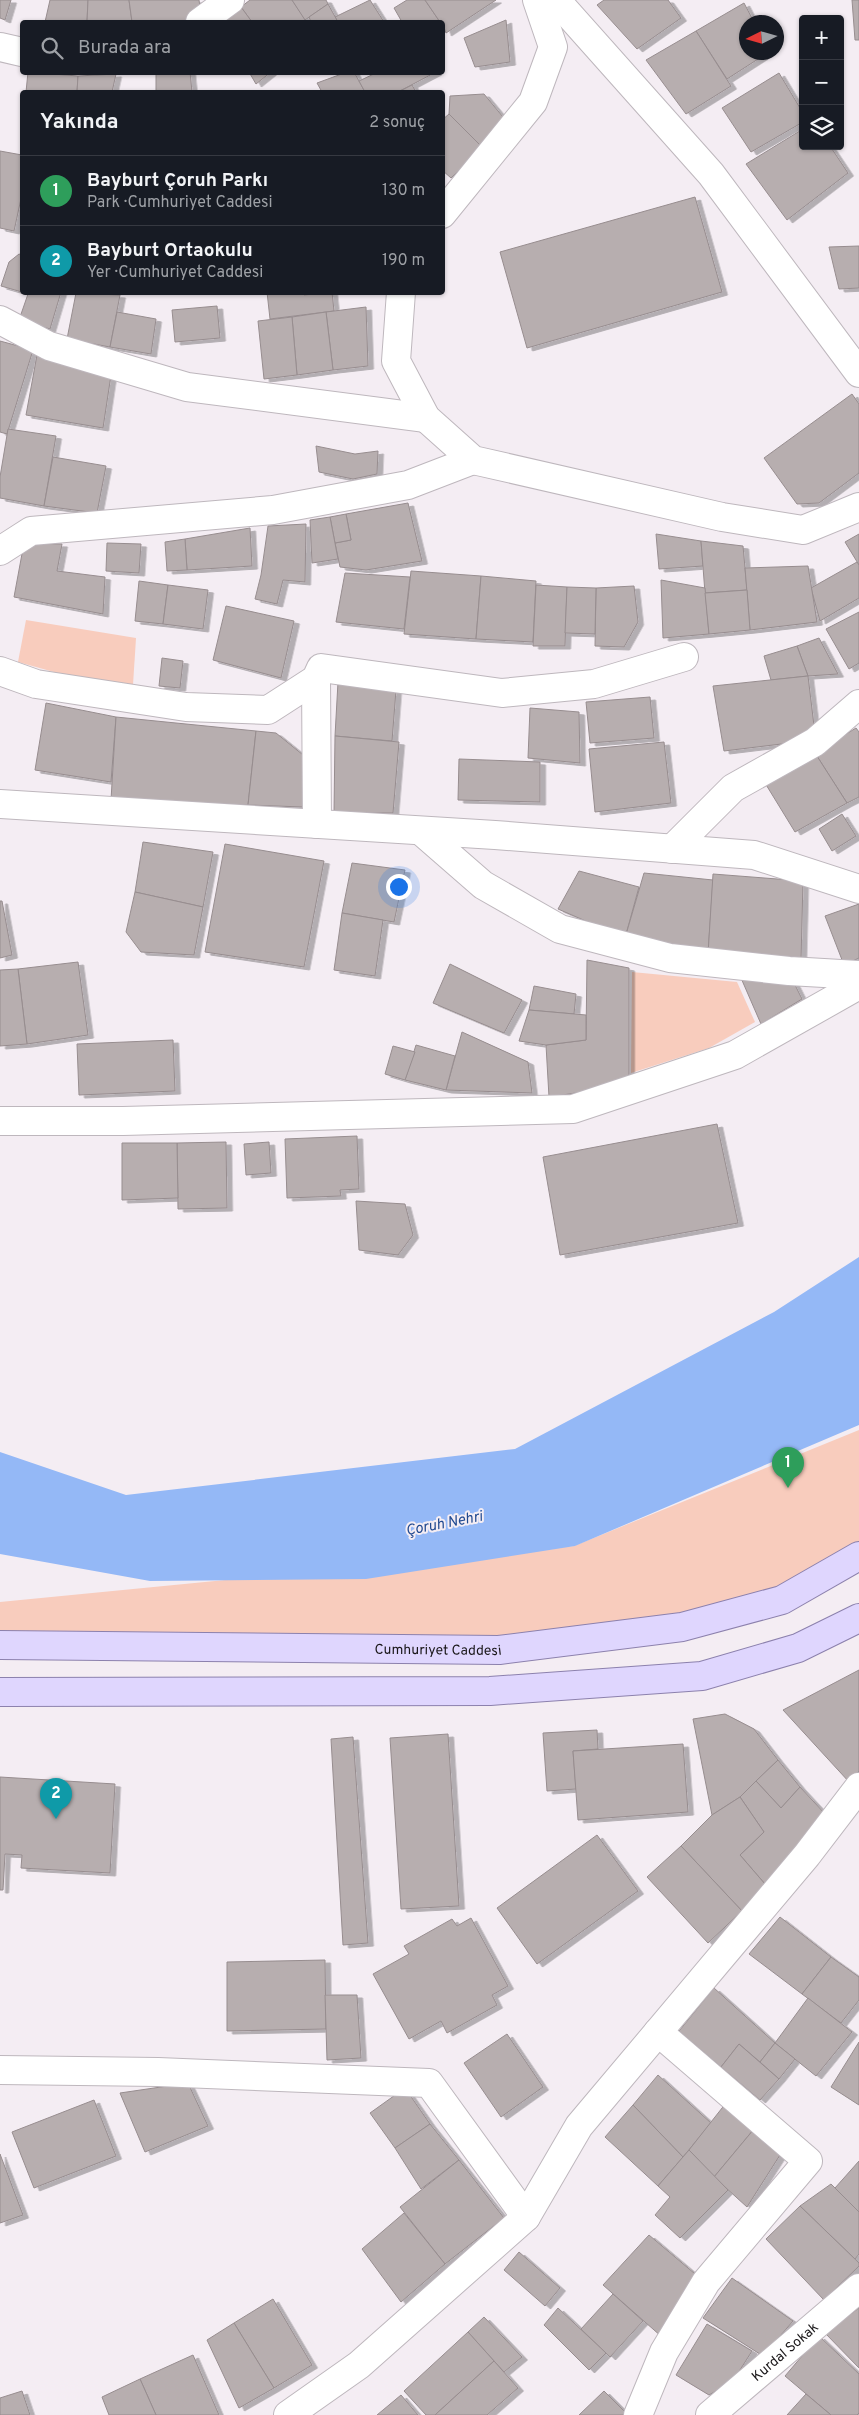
<!DOCTYPE html>
<html lang="tr">
<head>
<meta charset="utf-8">
<style>
	:root { --surface:#171b24; --page:#20242c; --text:#f1f3f6; --muted:#9ea1a6; --line:#363941; --accent:#1a9627 }
	body { margin:0; font-family:Overpass,sans-serif; background:var(--page); color:var(--text) }
	.controls { position:absolute; right:15px; top:15px; display:grid; overflow:hidden; border-radius:5px; box-shadow:0 1px 4px #0004 }
	.controls button { width:45px; height:45px; display:grid; place-items:center; padding:0; border:0; border-bottom:1px solid var(--line); background:var(--surface); color:var(--text); font:25px sans-serif }
	.compass { position:absolute; left:739px; top:15px; width:45px; height:45px; border-radius:50%; background:var(--surface); box-shadow:0 1px 4px #0004; rotate:265deg }
	.you { position:absolute; left:398px; top:886px; width:18px; height:18px; margin:-12px; border:4px solid #fff; border-radius:50%; background:#1a73e8; box-shadow:0 0 0 8px #1a73e833 }
	.badge { display:grid; place-items:center; width:32px; height:32px; border-radius:50%; background:var(--accent); color:#fff; font-size:16px; font-weight:700 }
	.pin { position:absolute; translate:-50% -41px; filter:drop-shadow(0 1px 2px #0008) }
	.pin::after { content:''; position:absolute; top:26px; width:18px; height:15px; background:inherit; clip-path:polygon(0 0,100% 0,50% 100%) }
	.list { margin:0; padding:0; list-style:none }
	h2 { display:flex; justify-content:space-between; align-items:center; height:65px; margin:0; padding:0 20px; font-size:21px }
	h2 small { font-size:16px; font-weight:400; color:var(--muted) }
	.list li { display:grid; grid-template-columns:32px 1fr auto; gap:15px; align-items:center; box-sizing:border-box; height:70px; padding:0 20px; border-top:1px solid var(--line) }
	.list b { display:block; font-size:19px; white-space:nowrap }
	.list p { margin:0; font-size:16px; white-space:nowrap; color:var(--muted) }
	.list em { font-size:16px; font-style:normal; color:var(--muted) }
	.icon { flex:none; width:28px; height:28px; fill:none; stroke:currentColor; stroke-width:2; stroke-linecap:round; stroke-linejoin:round }
	.map { position:relative; flex:none; width:859px; height:2415px; overflow:hidden }
	.search { position:absolute; background:var(--surface); box-shadow:0 1px 4px #0004; left:20px; top:20px; width:425px; height:55px; display:flex; align-items:center; gap:12px; box-sizing:border-box; padding:0 18px; border-radius:5px; color:var(--muted); font-size:19px }
	.panel { position:absolute; background:var(--surface); box-shadow:0 1px 4px #0004; left:20px; top:90px; width:425px; height:205px; border-radius:5px }
	.map>svg:first-child { display:block }
</style>
</head>
<body>
<div class="map">
<svg width="859" height="2415" viewBox="0 0 859 2415">
	<defs>
		<filter id="shadow"><feDropShadow dx="5.5" dy="3" stdDeviation="0" flood-color="#0004"/></filter>
	</defs>
	<rect width="100%" height="100%" fill="#f4edf3"/>
	<g fill="#f8ccbd">
		<path d="M26 620 136 638 133 685 72 677 18 662Z"/>
		<path d="M632 972 737 982 755 1022 709 1048 631 1073Z"/>
		<path d="M859 1430V1557L782 1600 480 1650 0 1638V1602L574 1546Z"/>
	</g>
	<path fill="#94b8f6" d="M859 1257V1425L575 1546 366 1579 150 1581 0 1554V1452L126 1495 515 1449 774 1312Z"/>
	<g fill="#b7aeaf" stroke="#978d8f" filter="url(#shadow)">
		<path d="M0 0H11L5 20 0 18Z"/>
		<path d="M50 0H88L87 22H45Z"/>
		<path d="M88 0H129L132 22H87Z"/>
		<path d="M129 0H199L201 14 189 22H132Z"/>
		<path d="M250 0H292L307 22H252L241 7Z"/>
		<path d="M292 0H326L328 4 305 20Z"/>
		<path d="M370 0 384 22H338L335 17Z"/>
		<path d="M407 0H425L440 22H402L394 8Z"/>
		<path d="M425 0H496L446 33 442 22H440Z"/>
		<path d="M604 0H668L681 18 637 49 597 5Z"/>
		<path d="M852 0H859V40H855Z"/>
		<path d="M744 3 754 22H746V52H769L727 79 696 31Z"/>
		<path d="M328 4 338 22H311L309 17Z"/>
		<path d="M241 7 252 22H222Z"/>
		<path d="M506 20 510 62 475 67 464 38Z"/>
		<path d="M696 31 731 86 686 114 646 60Z"/>
		<path d="M28 72 78 76 77 92H26Z"/>
		<path d="M156 72H190L192 92H156Z"/>
		<path d="M249 72H271L256 84Z"/>
		<path d="M347 72H354L365 92H322L317 83Z"/>
		<path d="M378 72H436L398 92H365L359 81Z"/>
		<path d="M779 73 803 113V122L751 152 722 108Z"/>
		<path d="M116 74 112 92H77L78 76Z"/>
		<path d="M412 85 416 92H398Z"/>
		<path d="M484 94 503 117 482 147 449 114 450 96Z"/>
		<path d="M449 114 482 147 451 178 442 170V120Z"/>
		<path d="M803 129V146H830L848 173 787 220 746 164Z"/>
		<path d="M0 151 22 155V194L14 231 0 228Z"/>
		<path d="M695 197 722 292 527 348 500 252Z"/>
		<path d="M859 246V288L839 289 829 247Z"/>
		<path d="M19 254 22 255V292L1 286 9 262Z"/>
		<path d="M24 292H61L50 329 19 320 28 294Z"/>
		<path d="M267 292H304V295L332 292 334 311 270 319Z"/>
		<path d="M76 293 120 295 110 347 67 339Z"/>
		<path d="M217 306 220 338 175 342 172 310Z"/>
		<path d="M366 307 368 366 333 370 326 312Z"/>
		<path d="M117 312 156 319 151 354 110 347Z"/>
		<path d="M326 312 333 370 297 375 292 317Z"/>
		<path d="M292 317 297 375 264 379 258 321Z"/>
		<path d="M0 341 33 350 7 434 0 432Z"/>
		<path d="M37 355 111 375 103 428 26 415Z"/>
		<path d="M852 394 859 404V473L819 503 797 504 764 458Z"/>
		<path d="M8 429 56 436 44 506 0 498V477Z"/>
		<path d="M316 446 355 454 378 451 377 474 353 479 319 472Z"/>
		<path d="M53 457 106 466 97 513 44 506Z"/>
		<path d="M408 503 422 561 366 570 340 567 335 543 351 540 346 514Z"/>
		<path d="M346 514 351 540 335 543 330 517Z"/>
		<path d="M330 517 338 559 312 563 310 520Z"/>
		<path d="M306 524 305 582 283 580 277 604 255 599 261 575 268 526Z"/>
		<path d="M250 528 252 566 187 570 185 539Z"/>
		<path d="M656 534 701 541 703 566 659 569Z"/>
		<path d="M859 534V565L845 542Z"/>
		<path d="M185 539 187 570 167 571 165 542Z"/>
		<path d="M701 541 743 546 747 590 705 593Z"/>
		<path d="M24 543 62 544 57 571 105 577 103 614 14 597Z"/>
		<path d="M107 543 141 544 139 573 106 571Z"/>
		<path d="M857 562 859 565V598L820 621 811 588Z"/>
		<path d="M808 566 817 622 750 630 745 568Z"/>
		<path d="M411 571 481 576 476 639 404 634Z"/>
		<path d="M345 573 410 577 404 629 336 622Z"/>
		<path d="M481 576 536 581 533 642 476 639Z"/>
		<path d="M661 580 705 588 709 634 663 638Z"/>
		<path d="M139 581 168 585 163 624 135 621Z"/>
		<path d="M168 585 208 590 203 629 163 624Z"/>
		<path d="M536 585 567 587 565 646H533Z"/>
		<path d="M634 586 638 622 624 647 595 646 596 588Z"/>
		<path d="M567 587 596 588 595 634 565 633Z"/>
		<path d="M747 590 750 630 709 634 705 593Z"/>
		<path d="M226 606 294 621 281 678 213 660Z"/>
		<path d="M859 612V663L849 669 826 629Z"/>
		<path d="M819 638 838 674 808 676 797 646Z"/>
		<path d="M797 646 808 676 771 680 764 656Z"/>
		<path d="M162 658 183 661 180 688 159 686Z"/>
		<path d="M808 676 815 734 806 741 724 751 713 686Z"/>
		<path d="M338 682 396 690 392 741 335 736Z"/>
		<path d="M650 697 654 738 590 743 586 702Z"/>
		<path d="M46 703 116 717 111 782 35 770Z"/>
		<path d="M530 708 579 712 580 763 528 758Z"/>
		<path d="M116 717 256 731 248 805 111 800Z"/>
		<path d="M856 728 859 732V797L847 803 815 753Z"/>
		<path d="M256 731 276 733 308 759 303 807 248 805Z"/>
		<path d="M335 736 399 742 393 813H334Z"/>
		<path d="M664 742 671 803 595 812 589 749Z"/>
		<path d="M815 753 847 803 795 832 765 783Z"/>
		<path d="M459 759 540 762V802L458 800Z"/>
		<path d="M842 814 856 836 832 851 819 829Z"/>
		<path d="M143 842 213 852 203 907 135 892Z"/>
		<path d="M225 844 324 861 304 967 205 952Z"/>
		<path d="M352 863 405 870 394 922 342 913Z"/>
		<path d="M579 871 639 887 625 938 558 909Z"/>
		<path d="M644 873 713 880 708 954 625 938Z"/>
		<path d="M713 874 803 881 801 960 708 954Z"/>
		<path d="M135 892 203 907 194 955 141 952 126 932Z"/>
		<path d="M0 901H2L12 955 0 958Z"/>
		<path d="M859 904V958L844 965 825 916Z"/>
		<path d="M342 913 383 920 375 976 334 970Z"/>
		<path d="M587 960 629 968V1085L549 1097 546 1045 586 1040Z"/>
		<path d="M78 962 88 1035 27 1044 18 969Z"/>
		<path d="M450 964 522 1000 504 1033 433 1003Z"/>
		<path d="M18 969 27 1044 0 1046V970Z"/>
		<path d="M741 978 792 979 802 999 761 1024Z"/>
		<path d="M534 986 576 994 574 1014 529 1010Z"/>
		<path d="M529 1010 586 1015V1040L546 1045 519 1041Z"/>
		<path d="M462 1032 528 1062 532 1093 446 1090Z"/>
		<path d="M173 1040 175 1091 79 1095 77 1044Z"/>
		<path d="M416 1045 455 1056 446 1090 405 1080Z"/>
		<path d="M393 1046 415 1052 405 1080 385 1074Z"/>
		<path d="M717 1124 738 1223 560 1255 543 1157Z"/>
		<path d="M357 1136 359 1189 340 1190 341 1196 287 1198 285 1139Z"/>
		<path d="M226 1142 227 1208 178 1209 177 1143Z"/>
		<path d="M269 1142 271 1173 246 1175 244 1144Z"/>
		<path d="M122 1143H177L178 1198 122 1200Z"/>
		<path d="M356 1201 405 1204 413 1235 398 1255 359 1250Z"/>
		<path d="M859 1670V1771L850 1783 783 1710Z"/>
		<path d="M725 1714 754 1729 778 1760 740 1797 712 1815 693 1719Z"/>
		<path d="M597 1730 598 1749 573 1751 576 1789 547 1791 543 1733Z"/>
		<path d="M448 1734 459 1906 401 1909 390 1738Z"/>
		<path d="M353 1737 368 1943 343 1945 331 1739Z"/>
		<path d="M683 1744 688 1812 578 1820 573 1751Z"/>
		<path d="M778 1760 800 1787 781 1808 756 1781Z"/>
		<path d="M0 1777 115 1784 110 1873 21 1868 22 1855 5 1854 3 1890H0Z"/>
		<path d="M756 1781 781 1808 800 1787 827 1816 765 1884 740 1855 764 1832 740 1797Z"/>
		<path d="M740 1797 764 1832 740 1855 765 1884 742 1911 681 1846 712 1815Z"/>
		<path d="M597 1835 638 1891 537 1964 497 1908Z"/>
		<path d="M681 1846 742 1911 708 1943 647 1877Z"/>
		<path d="M780 1917 831 1957 802 1994 749 1954Z"/>
		<path d="M471 1918 508 1986 492 1995 497 2005 447 2033 441 2021 409 2039 373 1974 409 1954 404 1946 452 1919 457 1926Z"/>
		<path d="M831 1957 859 1977V2000L841 2023 802 1994Z"/>
		<path d="M325 1960 326 2029 227 2031V1962Z"/>
		<path d="M714 1988 775 2043 760 2062 739 2044 721 2067 679 2031Z"/>
		<path d="M325 1995H357L361 2058 327 2060Z"/>
		<path d="M808 1998 852 2032 816 2076 775 2043Z"/>
		<path d="M507 2034 543 2087 501 2117 464 2063Z"/>
		<path d="M859 2042V2105L831 2087Z"/>
		<path d="M775 2043 795 2059 779 2079 760 2062Z"/>
		<path d="M739 2044 779 2079 760 2100 721 2067Z"/>
		<path d="M658 2075 711 2123 683 2157 633 2105Z"/>
		<path d="M188 2083 208 2126 145 2152 120 2093Z"/>
		<path d="M405 2088 430 2124 395 2148 370 2113Z"/>
		<path d="M94 2100 116 2156 34 2188 12 2132Z"/>
		<path d="M726 2103 754 2129 714 2177 689 2150Z"/>
		<path d="M633 2105 683 2157 658 2186 605 2137Z"/>
		<path d="M430 2124 459 2160 421 2189 395 2148Z"/>
		<path d="M754 2129 780 2155 747 2207 714 2177Z"/>
		<path d="M689 2150 728 2190 680 2238 655 2215 670 2197 658 2186Z"/>
		<path d="M0 2154 23 2215 0 2223Z"/>
		<path d="M459 2160 504 2218 445 2264 400 2207Z"/>
		<path d="M859 2161V2212L835 2188Z"/>
		<path d="M831 2184 859 2212V2254L855 2259 800 2206Z"/>
		<path d="M800 2206 859 2263V2266L824 2300 766 2239Z"/>
		<path d="M404 2213 445 2264 401 2302 362 2249Z"/>
		<path d="M649 2235 701 2279 662 2337 603 2285Z"/>
		<path d="M519 2252 560 2288 545 2306 504 2270Z"/>
		<path d="M732 2278 793 2321 763 2356 703 2318Z"/>
		<path d="M613 2294 643 2321 610 2357 581 2329Z"/>
		<path d="M273 2299 312 2365 274 2388 234 2323Z"/>
		<path d="M558 2308 606 2353 589 2370 544 2325Z"/>
		<path d="M859 2308V2368L825 2333Z"/>
		<path d="M484 2317 522 2357 504 2372 468 2332Z"/>
		<path d="M234 2323 274 2388 239 2408 207 2340Z"/>
		<path d="M707 2324 752 2351 733 2381 709 2395 676 2375Z"/>
		<path d="M468 2332 494 2361 435 2415H426L404 2391Z"/>
		<path d="M819 2336 859 2374V2413L857 2415H831L785 2376Z"/>
		<path d="M193 2355 219 2415H156L140 2379Z"/>
		<path d="M494 2361 518 2388 487 2415H435Z"/>
		<path d="M140 2379 156 2415H109L102 2397Z"/>
		<path d="M22 2391 30 2415H0V2398Z"/>
		<path d="M604 2391 628 2415H579Z"/>
		<path d="M806 2394 831 2415H787Z"/>
		<path d="M401 2395 418 2415H377Z"/>
	</g>
	<g fill="none" stroke-linecap="round" stroke-linejoin="round">
		<g stroke="#beb7bd" stroke-width="30">
			<g id="minor">
				<path d="M556 0 711 174 859 373"/>
				<path d="M200 22 230 0"/>
				<path d="M0 47 22 52"/>
				<path d="M442 214 533 102 553 47 537 0"/>
				<path d="M401 292 396 361 426 418 473 460 722 517 803 530 859 507"/>
				<path d="M0 320 49 346 187 387 426 418"/>
				<path d="M0 551 31 531 273 510 408 485 473 460"/>
				<path d="M0 671 36 684 186 707 268 710 316 679 321 668 502 693 594 684 684 657"/>
				<path d="M316 679 317 824"/>
				<path d="M0 804 495 835 754 855 859 889"/>
				<path d="M421 831 483 885 560 929 670 958 789 971 859 975"/>
				<path d="M672 849 733 788 815 742 859 704"/>
				<path d="M0 1121H123L573 1109 735 1055 859 985"/>
				<path d="M0 2070 158 2072 429 2083 526 2217"/>
				<path d="M288 2415 359 2365 526 2217 579 2126 807 1855 859 1787"/>
				<path d="M638 2415 664 2352 706 2282 808 2161 658 2032"/>
				<path id="s1" d="M710 2415 859 2288"/>
			</g>
		</g>
		<g stroke="#8c81ad" stroke-width="30">
			<g id="major">
				<path id="s2" d="M0 1645 499 1650 682 1627 782 1600 859 1556"/>
				<path d="M0 1692 490 1691 702 1676 798 1648 859 1618"/>
			</g>
		</g>
		<use href="#minor" stroke="#fff" stroke-width="28"/>
		<use href="#major" stroke="#dfd6fe" stroke-width="28"/>
	</g>
	<g text-anchor="middle" stroke-width="4" stroke-linejoin="round" paint-order="stroke">
		<g font-size="14" fill="#1a1719" stroke="#f4edf3">
			<text dy="5" stroke="none"><textPath href="#s2" startOffset="438">Cumhuriyet Caddesi</textPath></text>
			<text dy="5" stroke="none"><textPath href="#s1" startOffset="98">Kurdal Sokak</textPath></text>
		</g>
		<g font-size="15" font-style="italic" fill="#204990" stroke="#f4edf3">
			<text transform="translate(444 1523) rotate(-11)" y="5">Çoruh Nehri</text>
		</g>
	</g>
</svg>
<div class="controls">
<button>+</button>
<button>−</button>
<button><svg class="icon" aria-label="layers" viewBox="0 0 24 24"><path d="M12 4l9 5-9 5-9-5zM3 14l9 5 9-5"/></svg></button>
</div>
<svg class="compass" viewBox="-18 -18 36 36"><path d="M0-13l5 13h-10z" fill="#e53935"/><path d="M0 13l5-13h-10z" fill="#9ea1a6"/></svg>
<div class="you"></div>
<div class="pin badge" style="left:788px;top:1488px;background:#2e9e5b">1</div>
<div class="pin badge" style="left:56px;top:1819px;background:#0f9aa8">2</div>
<div class="search"><svg class="icon" aria-label="search" viewBox="0 0 24 24"><circle cx="10" cy="10" r="6"/><path d="M15 15l6 6"/></svg>Burada ara</div>
<section class="panel">
<h2>Yakında<small>2 sonuç</small></h2>
<ul class="list">
<li><span class="badge" style="background:#2e9e5b">1</span><div><b>Bayburt Çoruh Parkı</b><p>Park · Cumhuriyet Caddesi</p></div><em>130 m</em></li>
<li><span class="badge" style="background:#0f9aa8">2</span><div><b>Bayburt Ortaokulu</b><p>Yer · Cumhuriyet Caddesi</p></div><em>190 m</em></li>
</ul>
</section>
</div>
</body>
</html>
